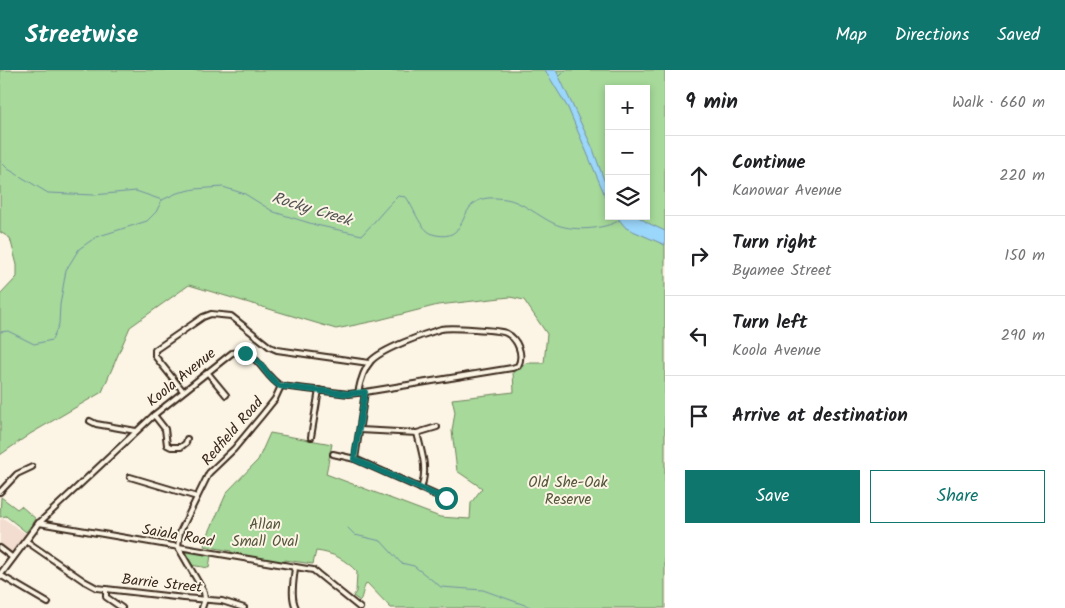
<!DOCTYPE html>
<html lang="en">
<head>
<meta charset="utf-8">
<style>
	:root { --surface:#fff; --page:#f2f2f2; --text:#202124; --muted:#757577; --line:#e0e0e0; --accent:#0f766e }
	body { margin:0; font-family:Kalam,sans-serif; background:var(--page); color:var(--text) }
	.controls { position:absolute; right:15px; top:15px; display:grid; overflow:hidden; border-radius:0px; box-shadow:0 2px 8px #0003 }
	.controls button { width:45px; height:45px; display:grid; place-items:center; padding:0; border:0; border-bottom:1px solid var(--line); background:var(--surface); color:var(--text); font:25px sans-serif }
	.stop { position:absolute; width:15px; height:15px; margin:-11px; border:4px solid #0f766e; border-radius:50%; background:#fff }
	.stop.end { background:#0f766e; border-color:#fff; box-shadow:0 1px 5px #0008 }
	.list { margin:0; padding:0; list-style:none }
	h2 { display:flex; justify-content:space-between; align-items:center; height:65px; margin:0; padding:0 20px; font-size:21px }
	h2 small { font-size:16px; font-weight:400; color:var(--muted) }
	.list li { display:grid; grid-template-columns:32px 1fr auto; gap:15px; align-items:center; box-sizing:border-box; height:80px; padding:0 20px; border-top:1px solid var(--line) }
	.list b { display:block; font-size:19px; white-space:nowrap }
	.list p { margin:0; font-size:16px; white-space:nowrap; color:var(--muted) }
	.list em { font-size:16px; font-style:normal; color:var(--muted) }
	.actions { display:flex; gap:10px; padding:15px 20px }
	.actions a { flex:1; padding:11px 0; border:1px solid var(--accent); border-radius:0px; text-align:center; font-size:18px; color:var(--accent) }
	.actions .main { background:var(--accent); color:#fff }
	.icon { flex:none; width:28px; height:28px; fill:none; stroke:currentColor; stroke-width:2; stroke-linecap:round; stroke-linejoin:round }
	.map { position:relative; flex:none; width:665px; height:538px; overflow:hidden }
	header { display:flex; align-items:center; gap:30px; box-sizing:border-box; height:70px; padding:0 25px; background:var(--accent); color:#fff }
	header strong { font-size:24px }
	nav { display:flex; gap:28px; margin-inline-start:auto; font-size:18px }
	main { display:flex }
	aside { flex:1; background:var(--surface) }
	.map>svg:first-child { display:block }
</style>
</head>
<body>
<header>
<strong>Streetwise</strong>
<nav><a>Map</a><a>Directions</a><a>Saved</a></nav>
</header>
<main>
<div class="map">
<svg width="665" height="538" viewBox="0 0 665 538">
	<rect width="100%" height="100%" fill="#fcf5e5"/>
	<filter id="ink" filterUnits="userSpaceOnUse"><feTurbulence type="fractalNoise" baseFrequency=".02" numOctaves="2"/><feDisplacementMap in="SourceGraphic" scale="10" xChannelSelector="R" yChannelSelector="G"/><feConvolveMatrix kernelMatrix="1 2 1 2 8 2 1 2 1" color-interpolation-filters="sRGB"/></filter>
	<g filter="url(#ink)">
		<path fill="#f3ddd1" d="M3 448 28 465 16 481 12 482H8L0 476V450Z"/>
		<g fill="#a6d99a" stroke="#70825c" fill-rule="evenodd">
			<path d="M0 0H665V538H391L367 513C363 517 363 525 360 531L353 526 356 522 357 502C345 489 333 483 316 481L313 494 285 490V493L231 484V481L204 476 206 469 227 422 258 390 270 363 332 374 326 404 440 447 470 449 471 433 482 418 457 401 452 361 455 342 452 329 514 322 513 302 526 293H544L547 264 524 230 510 227 438 235 375 251 336 259 189 215 130 257 102 322 30 364 0 385V225L17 207V195L10 168 0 162ZM609 19H646V146H609Z"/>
			<path d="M1 427 17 439 21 436 36 449 26 462 6 446 0 447Z"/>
			<path d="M188 481 211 485 209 498 190 495 184 483Z"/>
		</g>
		<g fill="#9bd6fb" stroke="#7591a3">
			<path d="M545 0H556L593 79 604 110 609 118V135L568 38Z"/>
			<path d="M616 146H637L648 153 665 161V175L626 158Z"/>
		</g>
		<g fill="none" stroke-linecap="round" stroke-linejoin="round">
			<g stroke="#7591a3" stroke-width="1">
				<path d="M560 6 566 0"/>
				<path d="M0 91 8 99 48 123 94 125 136 121 162 130"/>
				<path d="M0 262 8 261 34 274 52 270 59 254 60 235 66 200 79 179 96 167 147 151 156 142 162 130 177 123 195 119 223 117 245 124 274 142 316 155 362 165C375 152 385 138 398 126L406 127C415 139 420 162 436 165 465 171 460 141 476 132 485 126 497 128 506 129 521 131 540 147 553 153 570 162 604 160 620 150"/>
				<path d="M348 458 355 465 381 471 401 493 414 496 441 517 483 520 533 538"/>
			</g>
			<g stroke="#3b2a1e" stroke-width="8">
				<g id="street">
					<path d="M207 302 226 325"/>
					<path d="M183 321 155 286V280L203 247 211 244 231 246 270 277 277 280 369 293"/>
					<path d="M358 323C360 312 363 300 371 291 382 279 424 264 441 259 449 257 500 260 506 263 518 269 524 285 518 296L512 298 365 322 349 324 281 316C262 305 257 277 232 283L154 345 39 453 313 500 360 538"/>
					<path d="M154 345 165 359 167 375 171 377H181L186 373 187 369"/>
					<path d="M90 351 96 354 136 361"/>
					<path d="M360 360 417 363 437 357"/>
					<path d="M417 363C422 384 428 398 421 419"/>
					<path d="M311 367 319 320"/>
					<path d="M333 384 355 389 440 427 446 428"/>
					<path d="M355 389 365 322"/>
					<path d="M130 407 197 427"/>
					<path d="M0 422 17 404 32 397"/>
					<path d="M26 471 84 511 97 518 184 528 222 531 244 538"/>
					<path d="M0 478 13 488"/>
					<path d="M295 497C294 510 290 526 296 538"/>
					<path d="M0 505 48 533"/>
					<path d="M106 519V527L122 538"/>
					<path d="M202 538 205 529 204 522 178 477 180 462 209 403 234 379 263 344 275 329 281 316"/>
				</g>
			</g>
			<g stroke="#3b2a1e" stroke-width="9">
				<path id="secondary" d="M0 505 39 453"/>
			</g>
			<use href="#street" stroke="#fcf5e5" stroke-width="4"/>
			<use href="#secondary" stroke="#fcf5e5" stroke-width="5"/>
		</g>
	</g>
	<g fill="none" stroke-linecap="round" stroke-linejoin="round" filter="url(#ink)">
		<path stroke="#0f766e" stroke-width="6" d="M245 283C261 288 266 307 280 316L348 324 365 322 354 389 440 427 446 428"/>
	</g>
	<g text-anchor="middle" stroke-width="4" stroke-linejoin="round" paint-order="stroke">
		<g font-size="15" fill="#3b2a1e" stroke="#fcf5e5">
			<text transform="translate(181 307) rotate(-39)" y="5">Koola Avenue</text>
			<text transform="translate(232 361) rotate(-49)" y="5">Redfield Road</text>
			<text transform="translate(178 465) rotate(10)" y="5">Saiala Road</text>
			<text transform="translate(162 513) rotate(6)" y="5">Barrie Street</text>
		</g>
		<g font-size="15" fill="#56563d" stroke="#fcf5e5">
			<text x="568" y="417">Old She-Oak<tspan x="568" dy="17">Reserve</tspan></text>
			<text x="265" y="459">Allan<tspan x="265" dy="17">Small Oval</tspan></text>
		</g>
		<g font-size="16" font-style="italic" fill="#535555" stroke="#fcf5e5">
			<text transform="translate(312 138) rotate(17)" y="6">Rocky Creek</text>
		</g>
	</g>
</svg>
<div class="controls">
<button>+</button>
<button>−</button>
<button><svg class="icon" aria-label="layers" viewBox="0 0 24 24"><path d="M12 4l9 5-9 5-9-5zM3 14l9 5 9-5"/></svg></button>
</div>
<div class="stop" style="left:446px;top:428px"></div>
<div class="stop end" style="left:245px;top:283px"></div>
</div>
<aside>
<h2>9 min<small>Walk · 660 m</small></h2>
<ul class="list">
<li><svg class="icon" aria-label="ahead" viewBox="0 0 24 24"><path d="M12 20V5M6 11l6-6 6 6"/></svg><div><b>Continue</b><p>Kanowar Avenue</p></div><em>220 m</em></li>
<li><svg class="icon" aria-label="right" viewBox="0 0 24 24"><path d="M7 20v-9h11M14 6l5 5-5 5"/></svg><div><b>Turn right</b><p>Byamee Street</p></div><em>150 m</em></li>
<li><svg class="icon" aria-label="left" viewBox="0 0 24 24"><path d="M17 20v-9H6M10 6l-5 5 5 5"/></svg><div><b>Turn left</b><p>Koola Avenue</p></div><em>290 m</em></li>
<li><svg class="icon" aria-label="arrive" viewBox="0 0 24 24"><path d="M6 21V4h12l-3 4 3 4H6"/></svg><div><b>Arrive at destination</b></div></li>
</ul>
<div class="actions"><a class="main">Save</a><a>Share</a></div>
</aside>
</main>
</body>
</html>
